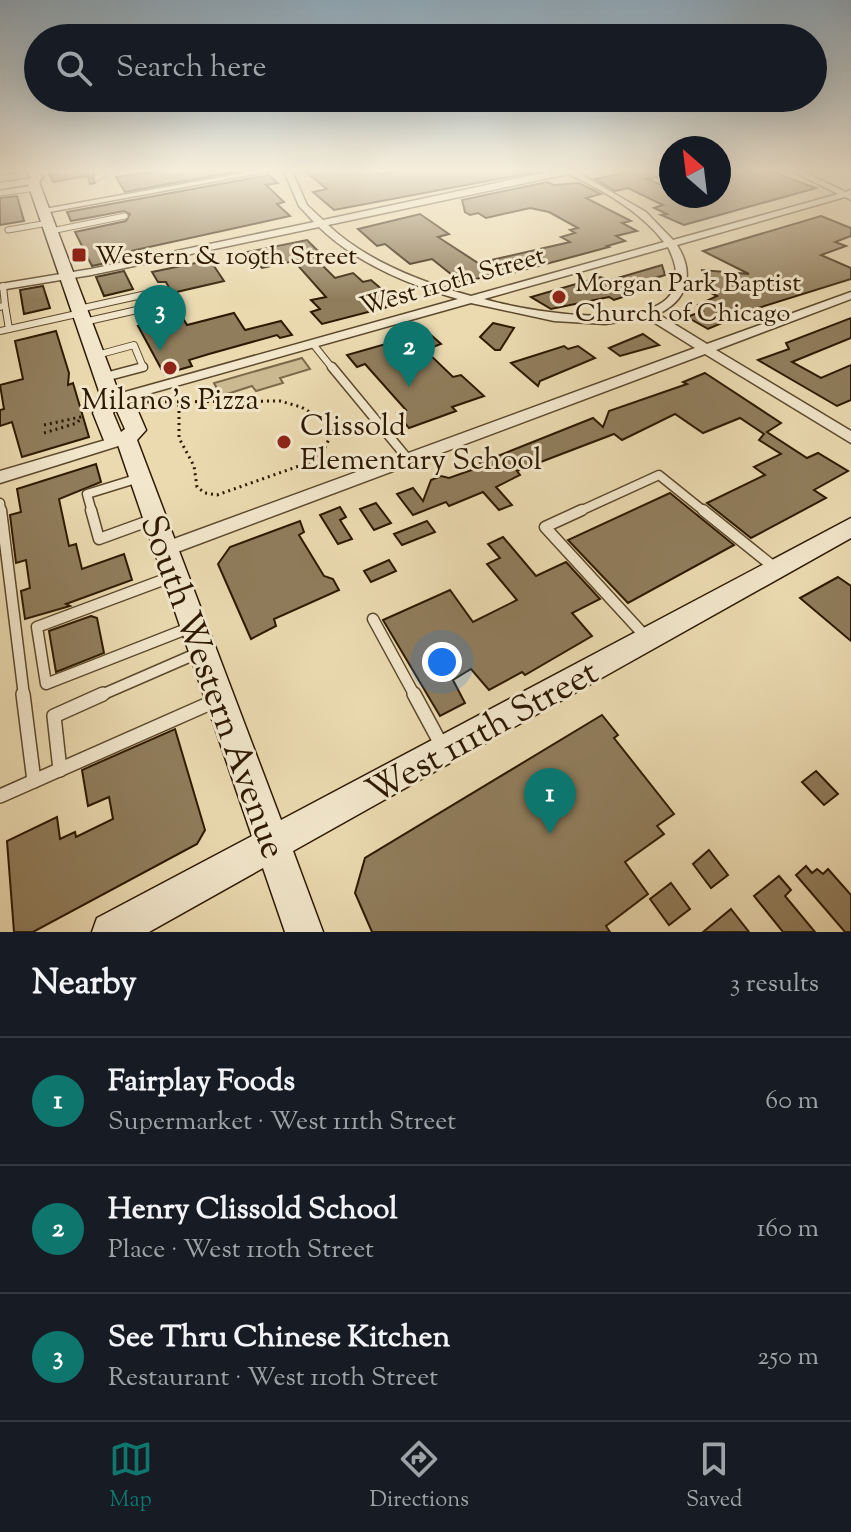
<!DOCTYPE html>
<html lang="en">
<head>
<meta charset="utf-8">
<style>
	:root { --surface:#171b24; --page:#242831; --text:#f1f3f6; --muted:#9ea1a6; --line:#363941; --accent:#0f766e }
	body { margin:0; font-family:"Sorts Mill Goudy",serif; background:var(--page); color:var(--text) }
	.compass { position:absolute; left:659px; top:136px; width:72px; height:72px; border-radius:50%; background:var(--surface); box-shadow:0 8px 32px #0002; rotate:332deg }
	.you { position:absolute; left:442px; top:662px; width:28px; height:28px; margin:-20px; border:6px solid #fff; border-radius:50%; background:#1a73e8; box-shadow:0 0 0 12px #1a73e833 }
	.badge { display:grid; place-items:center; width:52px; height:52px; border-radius:50%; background:var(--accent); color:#fff; font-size:26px; font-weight:700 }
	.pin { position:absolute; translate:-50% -66px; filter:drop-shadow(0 2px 4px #0008) }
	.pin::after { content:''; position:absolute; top:42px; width:28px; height:24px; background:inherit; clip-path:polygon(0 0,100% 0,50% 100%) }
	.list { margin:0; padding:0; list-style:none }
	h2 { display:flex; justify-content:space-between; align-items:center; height:104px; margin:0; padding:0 32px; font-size:34px }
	h2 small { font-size:26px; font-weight:400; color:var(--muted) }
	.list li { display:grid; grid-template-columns:52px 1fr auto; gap:24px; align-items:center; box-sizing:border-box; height:128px; padding:0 32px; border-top:2px solid var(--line) }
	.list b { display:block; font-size:30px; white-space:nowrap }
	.list p { margin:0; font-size:26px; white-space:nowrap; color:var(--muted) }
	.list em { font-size:26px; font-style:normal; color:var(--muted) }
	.icon { flex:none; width:44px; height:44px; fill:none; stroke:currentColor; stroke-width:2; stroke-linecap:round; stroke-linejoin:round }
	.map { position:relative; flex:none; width:851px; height:932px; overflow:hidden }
	.search { position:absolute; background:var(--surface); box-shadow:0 8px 32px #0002; left:24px; right:24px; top:24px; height:88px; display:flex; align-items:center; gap:20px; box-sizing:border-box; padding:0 28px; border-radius:44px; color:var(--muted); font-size:30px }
	.sheet { height:488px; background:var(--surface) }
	nav { display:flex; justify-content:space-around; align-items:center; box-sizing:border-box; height:112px; border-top:2px solid var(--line); background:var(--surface); font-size:22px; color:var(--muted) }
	nav a { display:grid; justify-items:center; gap:4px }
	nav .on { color:var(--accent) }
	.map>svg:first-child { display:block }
</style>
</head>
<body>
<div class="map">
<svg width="851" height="932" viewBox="0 0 851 932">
	<rect width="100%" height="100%" fill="#ebdab0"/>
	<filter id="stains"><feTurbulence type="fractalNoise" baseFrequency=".0025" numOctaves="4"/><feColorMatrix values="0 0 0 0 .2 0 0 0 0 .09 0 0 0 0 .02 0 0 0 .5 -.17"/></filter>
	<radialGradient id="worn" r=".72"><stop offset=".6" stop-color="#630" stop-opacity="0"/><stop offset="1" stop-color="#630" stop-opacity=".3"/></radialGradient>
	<path fill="#cbb992" stroke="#7c6949" stroke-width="2" d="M302 358 310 369 280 378 283 383 256 391 252 386 221 396 214 383Z"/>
	<g fill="#907d5c" stroke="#2d1900" stroke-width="2">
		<path d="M47 169H95L92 178 95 183 90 184 88 176 53 182Z"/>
		<path d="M156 169H251L125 192 116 177 158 171Z"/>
		<path d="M322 169H372L381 174 411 169H522L530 173 334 210 313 192 327 189 306 172Z"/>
		<path d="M615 169H671V174L647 179 671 189V196H719V175L746 169 768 170 816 188 684 225 661 215 667 214 654 208 663 205 628 188 615 191 595 179 624 173Z"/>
		<path d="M269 175 278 183 266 185 284 202 277 204 290 216 126 252 128 254 117 256 119 260 92 266 75 232 126 221 130 214 124 211 71 221 67 212Z"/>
		<path d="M547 182 554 185 579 183 601 194 586 198 631 221 622 223 637 231 616 236 625 241 607 246 609 247 509 274 505 271 462 283 432 259 410 264 385 244 377 246 358 229 420 214 449 234 438 237 478 263 570 242 561 237 575 233 570 230 578 228 549 212 530 208 486 218 478 213 470 215 465 212 462 200Z"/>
		<path d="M17 196 24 221 0 225V198Z"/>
		<path d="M821 216 851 228V236L835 242 846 246 821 255 851 268V279L755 309 708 329 687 317 703 311 698 305 717 296 704 289 710 287 705 285 702 270 749 274 703 251Z"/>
		<path d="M307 240 319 252 311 254 335 278 353 273 363 282 371 280 385 292 394 291 407 302 322 324 311 312 320 309 311 300 326 297 294 261 262 268 248 252Z"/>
		<path d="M210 260 224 281 172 293 166 282H158L152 272Z"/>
		<path d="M662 265 665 275 632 285 634 286 629 288 632 289 624 292 629 295 614 300 609 297 551 309 531 297 600 277 611 280Z"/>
		<path d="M124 271 133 289 104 296 96 277Z"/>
		<path d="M43 286 50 308 24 314 20 290Z"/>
		<path d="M175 305 187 325 234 313 245 330 281 321 292 335 280 338 277 335 209 354 189 360 192 366 164 374 138 326 160 320 158 316 163 315 161 311Z"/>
		<path d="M851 318V338L792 362 821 378 851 365V400L837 406 758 360 789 349 786 343Z"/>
		<path d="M493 323 514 328 500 350H495L480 337Z"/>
		<path d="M423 328 441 344 425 350 453 377 461 375 484 396 452 407 456 411 409 428 397 413 406 410 365 364 357 367 347 355 400 340 396 336Z"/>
		<path d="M56 331 69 373 68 385 73 383 89 437 22 457 12 422 0 426V410L4 409 0 385 23 379 15 341Z"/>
		<path d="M643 334 659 345 620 356 609 348Z"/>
		<path d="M564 346 568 349 578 346 595 358 540 381 538 386 511 363Z"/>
		<path d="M705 373 781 423 767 432 807 458 818 453 848 471 814 490 826 498 751 538 707 503 765 475 754 467 781 454 759 440 764 434 740 418 703 433 675 414 622 440 614 434 517 471 520 475 496 487 512 505 499 510 483 492 449 506 446 502 413 515 397 494 413 488 423 501 431 480 441 476 449 478 483 466 480 463 593 418 603 427 609 411 687 384 683 382Z"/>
		<path d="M96 464 101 482 59 499 69 546 76 544 82 569 124 554 132 580 66 604 70 606 25 619 21 591 30 588 26 560 16 563 10 515 21 512 17 489Z"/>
		<path d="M670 493 734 545 628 603 568 540Z"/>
		<path d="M376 503 391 523 374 530 360 509Z"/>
		<path d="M340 507 346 517 340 520 352 539 338 544 320 515Z"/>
		<path d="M300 521 304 532 299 535 324 576 333 579 339 590 274 619 276 626 251 639 218 564 230 547Z"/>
		<path d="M427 521 435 532 402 545 394 534Z"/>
		<path d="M503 537 536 576 566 562 600 599 572 613 592 636 525 675 522 672 489 690 471 669 453 680 465 703 440 716 383 620 450 590 473 622 517 600 487 564 500 558 488 544Z"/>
		<path d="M389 560 396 571 371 582 364 571Z"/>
		<path d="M838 577 851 586V641L800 598Z"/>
		<path d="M91 616 97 618 104 653 56 672 49 631Z"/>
		<path d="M602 715 618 735 614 738 674 814 657 826 664 834 625 862 648 894 606 926 610 932H372L355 893 365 858Z"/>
		<path d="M175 729 205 830 197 844 33 932H14L7 841 57 817 60 839 75 832 76 837 113 819 109 797 88 806 82 770Z"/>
		<path d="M816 771 838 794 824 805 802 782Z"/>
		<path d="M709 850 728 875 711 888 693 864Z"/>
		<path d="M806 866 812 873 817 869 823 874 828 869 851 895V932H845L796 875Z"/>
		<path d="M779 876 791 890 785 896 815 932H783L754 896Z"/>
		<path d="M671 883 690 909 669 925 650 899Z"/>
		<path d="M731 909 749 932H703Z"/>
	</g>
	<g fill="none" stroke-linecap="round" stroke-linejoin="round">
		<g stroke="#5c492c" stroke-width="7">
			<g id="service-far4">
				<path d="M0 172 24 169"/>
				<path d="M97 178 103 174 100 169"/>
				<path d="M0 193 36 188"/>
				<path d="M8 230 48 223"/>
				<path d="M51 231 125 216"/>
			</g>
		</g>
		<g stroke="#5c492c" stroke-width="8">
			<g id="service-far3">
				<path d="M5 305 9 329"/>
				<path d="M0 307 5 305 3 286"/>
				<path d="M79 309 151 293 159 305 84 322"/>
				<path d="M0 331 81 313"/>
				<path d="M313 344 333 369"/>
				<path d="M97 355 134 345 143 367 137 369"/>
			</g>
		</g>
		<g stroke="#5c492c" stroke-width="11">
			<g id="service-far2">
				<path d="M332 367 408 459"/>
				<path d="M105 377 143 367"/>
				<path d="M0 503 1 512"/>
				<path d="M92 512 87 494 139 478"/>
				<path d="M578 512 659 475 705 512"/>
			</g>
		</g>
		<g stroke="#5c492c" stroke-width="13">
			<g id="service-far1">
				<path d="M1 510 24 696"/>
				<path d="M91 510 99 539 154 519"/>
				<path d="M582 510 545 527 645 636"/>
				<path d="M703 510 775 568"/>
				<path d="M171 577 37 627 46 684 189 628"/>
				<path d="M373 619 415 696"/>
				<path d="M99 696 198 653"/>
			</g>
		</g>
		<g stroke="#5c492c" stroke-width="16">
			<g id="service">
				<path d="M23 694 34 781"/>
				<path d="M414 694 442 746"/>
				<path d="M60 770 54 716 103 694"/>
				<path d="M0 796 215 701"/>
			</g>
		</g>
		<g stroke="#5c492c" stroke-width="3">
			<g id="minor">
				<path d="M266 169H282L44 213 39 210Z"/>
				<path d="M283 169H291L307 205 323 220 561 169H577V172L646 212 673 240 838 194 788 169H798L846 192 851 190V200L845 197 677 245C695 273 688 300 658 314L707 344 851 292V299L716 350 851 431V443L705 354 172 554 166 556 160 554 157 549 160 544 695 348 647 318 605 324 554 321 471 303 112 404 107 403 105 400 107 397 458 299C409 285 356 263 319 227L91 275 0 290V284L91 269 314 222 299 206ZM568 174C603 190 640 211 664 242L471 296C421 282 366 261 328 225ZM668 247C718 347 528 312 484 299Z"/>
				<path d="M33 178 36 179V183L0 189V183Z"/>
				<path d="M126 434 134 439 131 442 0 483V471Z"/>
			</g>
		</g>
		<g stroke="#2d1900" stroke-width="3">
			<path id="secondary" d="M24 169H35L43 177 39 182 120 396 134 402 146 430 137 440 281 820 851 518V538L293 851 323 932H285L263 868 149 932H92L97 918 252 836 118 445 105 443 93 413 102 400 27 181 31 177ZM116 409 125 429 121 432 113 413Z"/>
		</g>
		<g stroke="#2d1900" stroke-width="3" stroke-dasharray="2 4" stroke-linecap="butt">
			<path d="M147 402 280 401 301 407 335 426 322 454 313 461 217 495 205 493 197 487 194 466 179 438V403"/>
			<path d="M44 425 85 416"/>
			<path d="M44 433 77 423 81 418"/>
		</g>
		<use href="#service-far4" stroke="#f2e7cc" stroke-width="5"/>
		<use href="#service-far3" stroke="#f2e7cc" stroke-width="6"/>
		<use href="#service-far2" stroke="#f2e7cc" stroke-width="8"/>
		<use href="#service-far1" stroke="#f2e7cc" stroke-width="10"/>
		<use href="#service" stroke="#f2e7cc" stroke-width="13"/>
		<use href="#minor" fill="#f2e7cc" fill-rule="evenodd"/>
		<use href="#secondary" fill="#f2e7cc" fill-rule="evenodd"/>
	</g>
	<linearGradient id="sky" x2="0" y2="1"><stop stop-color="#8fa9ba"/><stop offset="0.57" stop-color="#f6eedb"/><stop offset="1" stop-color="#f6eedb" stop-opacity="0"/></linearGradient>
	<rect width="851" height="299" fill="url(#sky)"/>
	<g fill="#8f2418" stroke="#f2e7cc" stroke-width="3">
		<rect x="71" y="247" width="16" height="16" rx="4"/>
		<circle cx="559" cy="297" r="8"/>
		<circle cx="170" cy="368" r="8"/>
		<circle cx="284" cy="442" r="8"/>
	</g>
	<g text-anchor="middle" stroke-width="6" stroke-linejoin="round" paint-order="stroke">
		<g font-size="26" fill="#2d1900" stroke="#f2e7cc" text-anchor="start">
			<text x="95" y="264">Western &amp; 109th Street</text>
			<text x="575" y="291">Morgan Park Baptist<tspan x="575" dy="30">Church of Chicago</tspan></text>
		</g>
		<g font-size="26" fill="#2d1900" stroke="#f2e7cc">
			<text transform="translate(452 280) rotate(-16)" y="9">West 110th Street</text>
		</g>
		<g font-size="30" fill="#2d1900" stroke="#f2e7cc">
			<text x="170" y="409">Milano's Pizza</text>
			<text x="300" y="435" text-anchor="start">Clissold<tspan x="300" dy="34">Elementary School</tspan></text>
		</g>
		<g font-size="36" fill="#2d1900" stroke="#f2e7cc">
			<text transform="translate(215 686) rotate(70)" y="13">South Western Avenue</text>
			<text transform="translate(481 730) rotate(-29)" y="13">West 111th Street</text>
		</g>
	</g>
	<rect width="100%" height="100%" filter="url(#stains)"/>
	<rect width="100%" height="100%" fill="url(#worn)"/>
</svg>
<svg class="compass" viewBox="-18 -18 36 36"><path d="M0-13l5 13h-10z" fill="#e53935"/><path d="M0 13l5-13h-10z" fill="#9ea1a6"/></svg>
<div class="you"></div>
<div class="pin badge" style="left:550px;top:834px">1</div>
<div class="pin badge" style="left:409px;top:387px">2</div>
<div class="pin badge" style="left:160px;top:351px">3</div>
<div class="search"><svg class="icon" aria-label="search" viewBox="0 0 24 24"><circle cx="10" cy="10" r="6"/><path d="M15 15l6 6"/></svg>Search here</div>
</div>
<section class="sheet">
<h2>Nearby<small>3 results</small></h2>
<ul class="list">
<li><span class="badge">1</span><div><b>Fairplay Foods</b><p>Supermarket · West 111th Street</p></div><em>60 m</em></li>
<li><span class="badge">2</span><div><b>Henry Clissold School</b><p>Place · West 110th Street</p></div><em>160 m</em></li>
<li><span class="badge">3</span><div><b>See Thru Chinese Kitchen</b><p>Restaurant · West 110th Street</p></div><em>250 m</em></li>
</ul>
</section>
<nav>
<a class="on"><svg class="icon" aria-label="map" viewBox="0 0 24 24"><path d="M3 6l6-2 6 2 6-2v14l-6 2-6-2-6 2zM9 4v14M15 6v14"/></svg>Map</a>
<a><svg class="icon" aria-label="directions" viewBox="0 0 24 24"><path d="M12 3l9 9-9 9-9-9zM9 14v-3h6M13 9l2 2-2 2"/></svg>Directions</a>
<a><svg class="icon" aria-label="saved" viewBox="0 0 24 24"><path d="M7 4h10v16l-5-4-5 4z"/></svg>Saved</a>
</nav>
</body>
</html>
